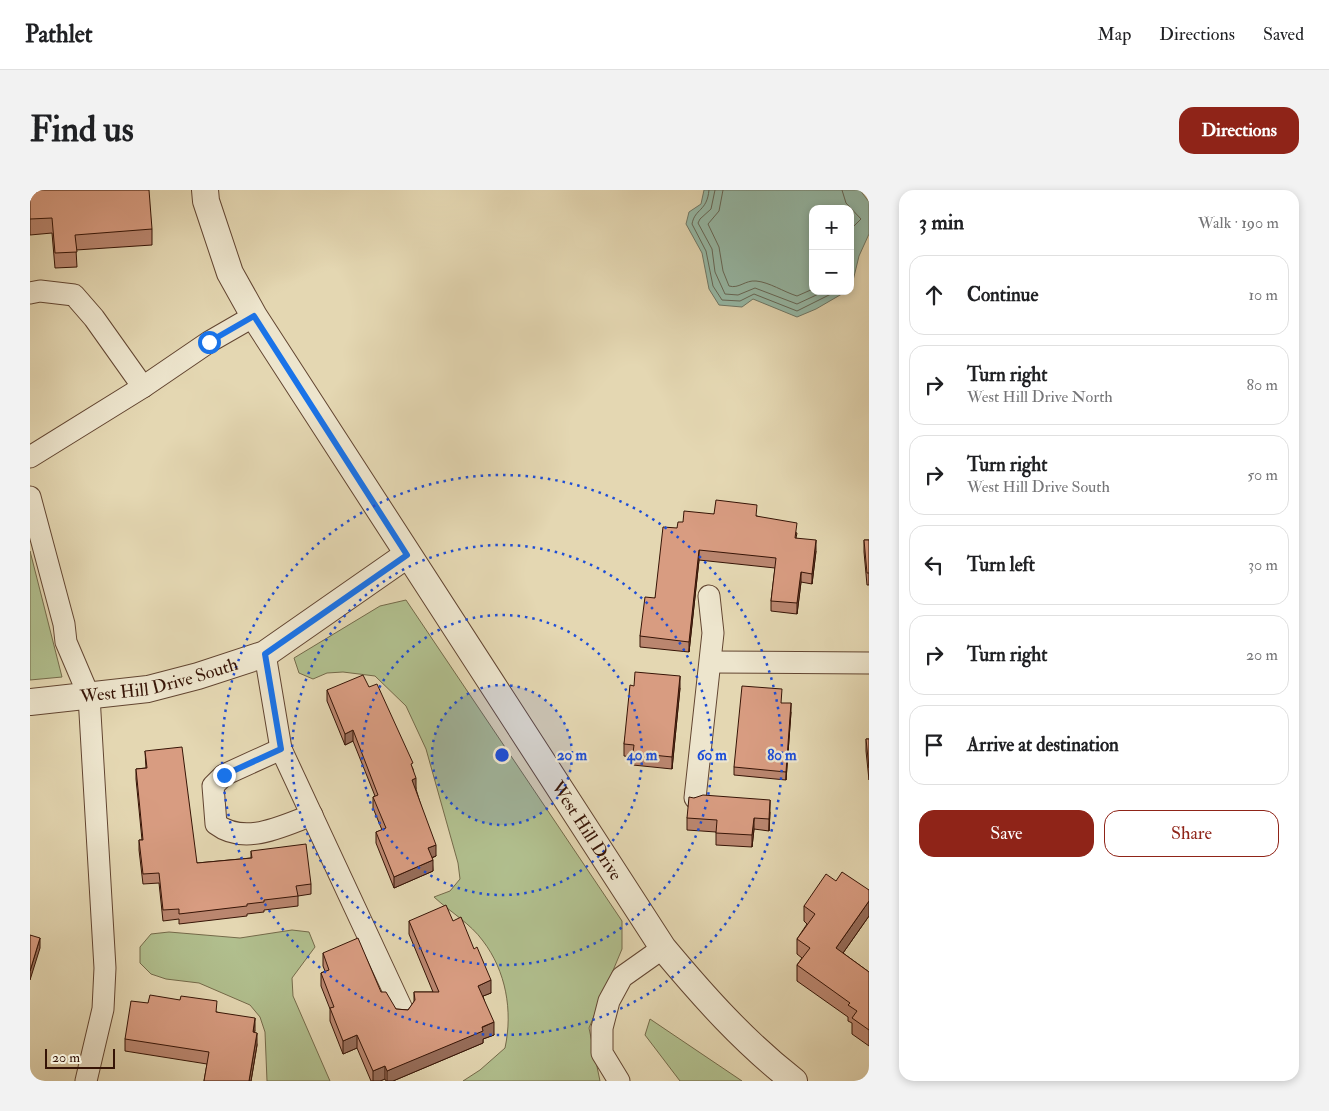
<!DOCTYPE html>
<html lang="en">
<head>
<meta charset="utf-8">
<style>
	:root { --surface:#fff; --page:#f2f2f2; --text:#202124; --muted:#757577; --line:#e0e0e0; --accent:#8f2418 }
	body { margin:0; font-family:"IM FELL Double Pica",serif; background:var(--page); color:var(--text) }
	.controls { position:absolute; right:15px; top:15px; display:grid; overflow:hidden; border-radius:10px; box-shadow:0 2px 8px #0003 }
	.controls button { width:45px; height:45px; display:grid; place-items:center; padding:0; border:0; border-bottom:1px solid var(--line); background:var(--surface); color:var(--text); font:25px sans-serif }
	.scale { position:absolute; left:15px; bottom:12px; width:70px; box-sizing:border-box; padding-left:5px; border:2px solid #361406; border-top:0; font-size:14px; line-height:18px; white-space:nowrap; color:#361406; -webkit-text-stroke:4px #ede5cd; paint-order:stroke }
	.stop { position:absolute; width:15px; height:15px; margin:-11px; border:4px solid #1a73e8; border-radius:50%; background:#fff }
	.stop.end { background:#1a73e8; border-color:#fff; box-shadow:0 1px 5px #0008 }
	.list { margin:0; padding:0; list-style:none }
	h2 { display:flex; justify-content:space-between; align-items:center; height:65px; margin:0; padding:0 20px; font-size:21px }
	h2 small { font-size:16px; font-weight:400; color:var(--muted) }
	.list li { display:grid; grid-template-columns:32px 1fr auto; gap:15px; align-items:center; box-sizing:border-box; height:80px; margin:0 10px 10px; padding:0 10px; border:1px solid var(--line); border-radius:15px }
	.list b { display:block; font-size:19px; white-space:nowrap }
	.list p { margin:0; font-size:16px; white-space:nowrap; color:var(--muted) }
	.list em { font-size:16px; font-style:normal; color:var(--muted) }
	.actions { display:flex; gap:10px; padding:15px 20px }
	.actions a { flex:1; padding:11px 0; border:1px solid var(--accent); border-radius:15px; text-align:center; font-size:18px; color:var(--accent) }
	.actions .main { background:var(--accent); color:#fff }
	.icon { flex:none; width:28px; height:28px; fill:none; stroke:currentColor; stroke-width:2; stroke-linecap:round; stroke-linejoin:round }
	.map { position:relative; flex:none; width:839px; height:891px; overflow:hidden; border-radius:15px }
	header { display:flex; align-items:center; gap:30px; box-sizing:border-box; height:70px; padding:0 25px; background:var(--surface); border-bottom:1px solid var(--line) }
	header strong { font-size:24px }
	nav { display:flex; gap:28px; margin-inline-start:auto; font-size:18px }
	.intro { display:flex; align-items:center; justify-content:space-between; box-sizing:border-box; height:120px; padding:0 30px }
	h1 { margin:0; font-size:35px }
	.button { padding:12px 22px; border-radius:15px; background:var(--accent); color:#fff; font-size:18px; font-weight:700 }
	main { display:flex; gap:30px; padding:0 30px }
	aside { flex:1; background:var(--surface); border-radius:15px; box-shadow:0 2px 8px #0003 }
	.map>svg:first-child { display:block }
</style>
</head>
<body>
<header>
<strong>Pathlet</strong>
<nav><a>Map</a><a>Directions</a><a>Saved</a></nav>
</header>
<div class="intro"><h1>Find us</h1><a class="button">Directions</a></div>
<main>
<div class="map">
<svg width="839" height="891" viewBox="0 0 839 891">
	<rect width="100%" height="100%" fill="#e4d7b2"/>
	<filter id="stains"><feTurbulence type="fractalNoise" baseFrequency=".004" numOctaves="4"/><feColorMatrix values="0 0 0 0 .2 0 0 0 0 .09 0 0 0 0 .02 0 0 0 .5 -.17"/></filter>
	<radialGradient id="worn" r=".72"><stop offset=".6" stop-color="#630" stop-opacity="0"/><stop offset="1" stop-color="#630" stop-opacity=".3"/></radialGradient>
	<g fill="#b1bf8e" stroke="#746a4a">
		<path d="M0 361 32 487 0 490Z"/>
		<path d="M376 410 592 731V759L559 838 570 891H433L450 880 475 858C483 821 476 781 453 751 441 734 419 721 404 707L420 701 430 689 428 673 396 559 376 516 345 486 313 482 297 483 283 489 269 483 264 468 350 416Z"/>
		<path d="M262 740 279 742 285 757 262 788 263 806 300 891H237L235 842 230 827 220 815 169 793 136 789 121 784 110 773V757L121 744 139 742 210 748Z"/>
		<path d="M620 829 712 891H650L615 845Z"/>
	</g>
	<path fill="#96baa8" stroke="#707867" d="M674 0H830L839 12V44L829 66 821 99 820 19H783V101H817L786 119 767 127 723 109 712 117 689 115 679 99 672 63 656 34 659 22 671 14Z"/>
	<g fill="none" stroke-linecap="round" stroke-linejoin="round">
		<g stroke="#666757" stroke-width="1">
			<path d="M679 0C677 22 665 18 662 34L676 61 683 96 692 110 710 111 724 104 767 121 807 101"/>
			<path d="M685 0 681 19 670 29 668 33 682 59 685 82 695 104 708 105 725 98 767 114 795 101"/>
			<path d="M693 0 689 21 678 34 689 57 693 81 699 96C709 99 715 90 726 91 739 92 754 102 767 106L783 99"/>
			<path d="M812 0 816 13 831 29 820 40"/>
		</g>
		<g stroke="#624531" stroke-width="23">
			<g id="minor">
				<path d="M0 103 10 101 44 105 64 128 113 197"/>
				<path d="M0 267 113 197 179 152 224 126"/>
				<path d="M0 307 34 434 36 452 59 506 75 778 73 819 56 891"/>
				<path d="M235 464 251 559 373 821"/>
				<path d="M681 472 839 473"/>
				<path d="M251 559 194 585 183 596 186 634C215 656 252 636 282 625"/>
				<path d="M665 608 683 443 679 406"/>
				<path d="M589 891 572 863V838L579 811 592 787 633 758"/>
			</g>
		</g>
		<g stroke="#624531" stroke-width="28">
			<g id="tertiary">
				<path id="s1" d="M175 0 176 11 200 83 224 126 633 758C674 807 714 852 764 891"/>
				<path id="s2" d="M0 512 118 499 168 486 235 464 377 365"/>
			</g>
		</g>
		<use href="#minor" stroke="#ede5cd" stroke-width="21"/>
		<use href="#tertiary" stroke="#ede5cd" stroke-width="26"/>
	</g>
	<g fill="#ba866f" stroke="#361406">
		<path d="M0 0 122 39V55L46 60 47 77 25 78 22 43 0 45Z"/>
		<path d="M684 324 727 326 767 343 766 348 786 361 782 394 771 392 767 424 741 421V411L745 378 669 370 659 462 610 457V446L625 408 647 338 653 332Z"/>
		<path d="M834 350H839V395H837L834 362Z"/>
		<path d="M604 496 650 498 642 579 603 575V567L594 566V554Z"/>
		<path d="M339 497 383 579 386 599 406 666 402 668 403 681 364 698 346 653V642L352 640 343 618V607L345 606 323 551 315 555 297 511V500Z"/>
		<path d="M751 513 761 522 756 590 704 585V577Z"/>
		<path d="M836 549H839V590L836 561Z"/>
		<path d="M115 561 167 673 221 668V661L281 694V704L268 706V716L234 720V722L217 724V726L149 734V729L133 731 129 693 113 694 109 660V650H112L106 589V579L116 578Z"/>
		<path d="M664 608 740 622 739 641 724 639 722 657 686 655V642L657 640V628Z"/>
		<path d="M806 691 839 700V726L813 763 839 782V856L822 844V833L818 831V827L767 791V775L772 768 767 764V749L777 734 774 731V716Z"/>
		<path d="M379 731H423L461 803 453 806 464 845 453 849V853L363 891H356L355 889 350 891H341L327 858 313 864 300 831V819L291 796V783L295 781 293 776V763L351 802 366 819 378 820 384 812V802H403L379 744Z"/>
		<path d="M118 813 187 822 225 840 224 842 227 855 221 891H174L177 874 95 861V849Z"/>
	</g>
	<g fill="#976d5a" stroke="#361406">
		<path d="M786 350V361L782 394V384Z"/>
		<path d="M669 360V370L659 462V452Z"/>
		<path d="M771 382V392L767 424V413Z"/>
		<path d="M650 486V498L642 579V567Z"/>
		<path d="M761 513V522L756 590V582Z"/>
		<path d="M323 540V551L315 555V544Z"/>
		<path d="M386 588V599L382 601V590Z"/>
		<path d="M740 610V622L739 641V629Z"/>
		<path d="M724 628V639L722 657V645Z"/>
		<path d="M406 655V666L398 669V658Z"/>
		<path d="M403 670V681L364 698V687Z"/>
		<path d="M839 711V726L806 773V758Z"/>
		<path d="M10 748V758L0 790V781Z"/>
		<path d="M461 790V803L448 808V796Z"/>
		<path d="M225 828V840L223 854V842Z"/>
		<path d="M464 832V845L453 849V853L363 891H357V881Z"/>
		<path d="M227 843V855L221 891H219Z"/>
		<path d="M327 845V858L313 864V851Z"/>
		<path d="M355 876V889L350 891H343V881Z"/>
	</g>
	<g fill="#d89c81" stroke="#361406">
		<path d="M0 0H119L122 39 45 45 47 62 25 63 22 28 0 29Z"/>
		<path d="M686 310 727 315 726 326 767 333 765 348 786 350 782 384 771 382 767 413 741 411 746 368 669 360 659 452 610 446 615 407 625 408 633 337 647 338 648 332H653L654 321 684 324Z"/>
		<path d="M834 350H839V383H837Z"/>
		<path d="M605 482 650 486 642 567 603 563 604 555 594 554 600 495 604 496Z"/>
		<path d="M333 485 339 497 347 494 383 573 381 574 386 588 382 590 406 655 398 658 403 670 364 687 346 642 356 638 343 607 348 605 323 540 315 544 297 500Z"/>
		<path d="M712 496 752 499 751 513H761L756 582 704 577Z"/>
		<path d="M836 549H839V578Z"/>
		<path d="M152 557 167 673 222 668 221 661 276 654 281 694 266 696 268 706 234 710V712L217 714V716L149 724V719L133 720 129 683 113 684 109 650H113L106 579 117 578 115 561Z"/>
		<path d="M673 605 740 610 739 629 724 628 722 645 686 643 687 630 657 628 659 607 664 608Z"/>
		<path d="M812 682 839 700V711L806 758 839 782V840L822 828 827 821 818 815 820 813 767 775 780 758 767 749 785 724 774 716 796 684 806 691Z"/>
		<path d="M416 715 423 731 431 727 444 759 447 757 461 790 448 796 464 832 452 837 453 841 357 881 355 876 343 881 327 845 313 851 300 818 304 817 291 783 299 780 293 763 328 748 351 802H356L366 819 378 820 385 810 384 802H409L379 731Z"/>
		<path d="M0 745 10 748 0 781Z"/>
		<path d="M120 805 150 810 151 806 187 811 186 822 225 828 223 842 227 843 219 891H174L179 862 95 849 101 811 118 813Z"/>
	</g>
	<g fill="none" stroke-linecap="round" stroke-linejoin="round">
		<path stroke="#1a73e8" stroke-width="6" d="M179 152 224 126 377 365 235 464 251 559 194 585"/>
	</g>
	<circle cx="472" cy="565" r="70" fill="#1d4ed8" fill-opacity=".12"/>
	<g fill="none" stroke="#1d4ed8" stroke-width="2.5" stroke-dasharray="2.5 5">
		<circle cx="472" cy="565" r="70"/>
		<circle cx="472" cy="565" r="140"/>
		<circle cx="472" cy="565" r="210"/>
		<circle cx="472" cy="565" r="280"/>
	</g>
	<g text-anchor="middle" stroke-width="4.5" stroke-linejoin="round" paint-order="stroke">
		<g font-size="18" fill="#361406" stroke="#ede5cd">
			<text dy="6" stroke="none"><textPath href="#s2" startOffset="131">West Hill Drive South</textPath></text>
			<text dy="6" stroke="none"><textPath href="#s1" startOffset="749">West Hill Drive</textPath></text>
		</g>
	</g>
	<circle cx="472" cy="565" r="8" fill="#1d4ed8" stroke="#ede5cd" stroke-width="2.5"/>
	<g font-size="15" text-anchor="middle" font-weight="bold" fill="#1d4ed8" stroke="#ede5cd" stroke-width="4.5" stroke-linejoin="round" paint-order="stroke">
		<text x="542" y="570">20 m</text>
		<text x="612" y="570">40 m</text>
		<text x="682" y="570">60 m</text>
		<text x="752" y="570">80 m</text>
	</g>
	<rect width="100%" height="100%" filter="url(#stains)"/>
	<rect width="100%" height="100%" fill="url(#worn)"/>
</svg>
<div class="controls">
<button>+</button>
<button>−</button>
</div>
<div class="scale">20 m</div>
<div class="stop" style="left:179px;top:152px"></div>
<div class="stop end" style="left:194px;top:585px"></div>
</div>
<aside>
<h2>3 min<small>Walk · 190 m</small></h2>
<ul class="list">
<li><svg class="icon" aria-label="ahead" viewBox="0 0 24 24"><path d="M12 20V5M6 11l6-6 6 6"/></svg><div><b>Continue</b></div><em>10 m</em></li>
<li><svg class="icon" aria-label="right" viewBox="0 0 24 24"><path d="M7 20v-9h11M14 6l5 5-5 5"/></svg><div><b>Turn right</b><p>West Hill Drive North</p></div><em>80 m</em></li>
<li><svg class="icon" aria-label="right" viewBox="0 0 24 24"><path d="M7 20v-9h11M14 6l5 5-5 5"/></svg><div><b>Turn right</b><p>West Hill Drive South</p></div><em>50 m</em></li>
<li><svg class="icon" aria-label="left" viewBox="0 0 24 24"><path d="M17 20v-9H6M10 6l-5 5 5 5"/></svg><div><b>Turn left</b></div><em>30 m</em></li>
<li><svg class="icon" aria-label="right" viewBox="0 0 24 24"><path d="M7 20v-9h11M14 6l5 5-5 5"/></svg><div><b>Turn right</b></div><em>20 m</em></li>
<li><svg class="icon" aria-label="arrive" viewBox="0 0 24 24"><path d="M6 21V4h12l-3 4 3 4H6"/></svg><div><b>Arrive at destination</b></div></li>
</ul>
<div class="actions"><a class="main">Save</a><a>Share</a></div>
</aside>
</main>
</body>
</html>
